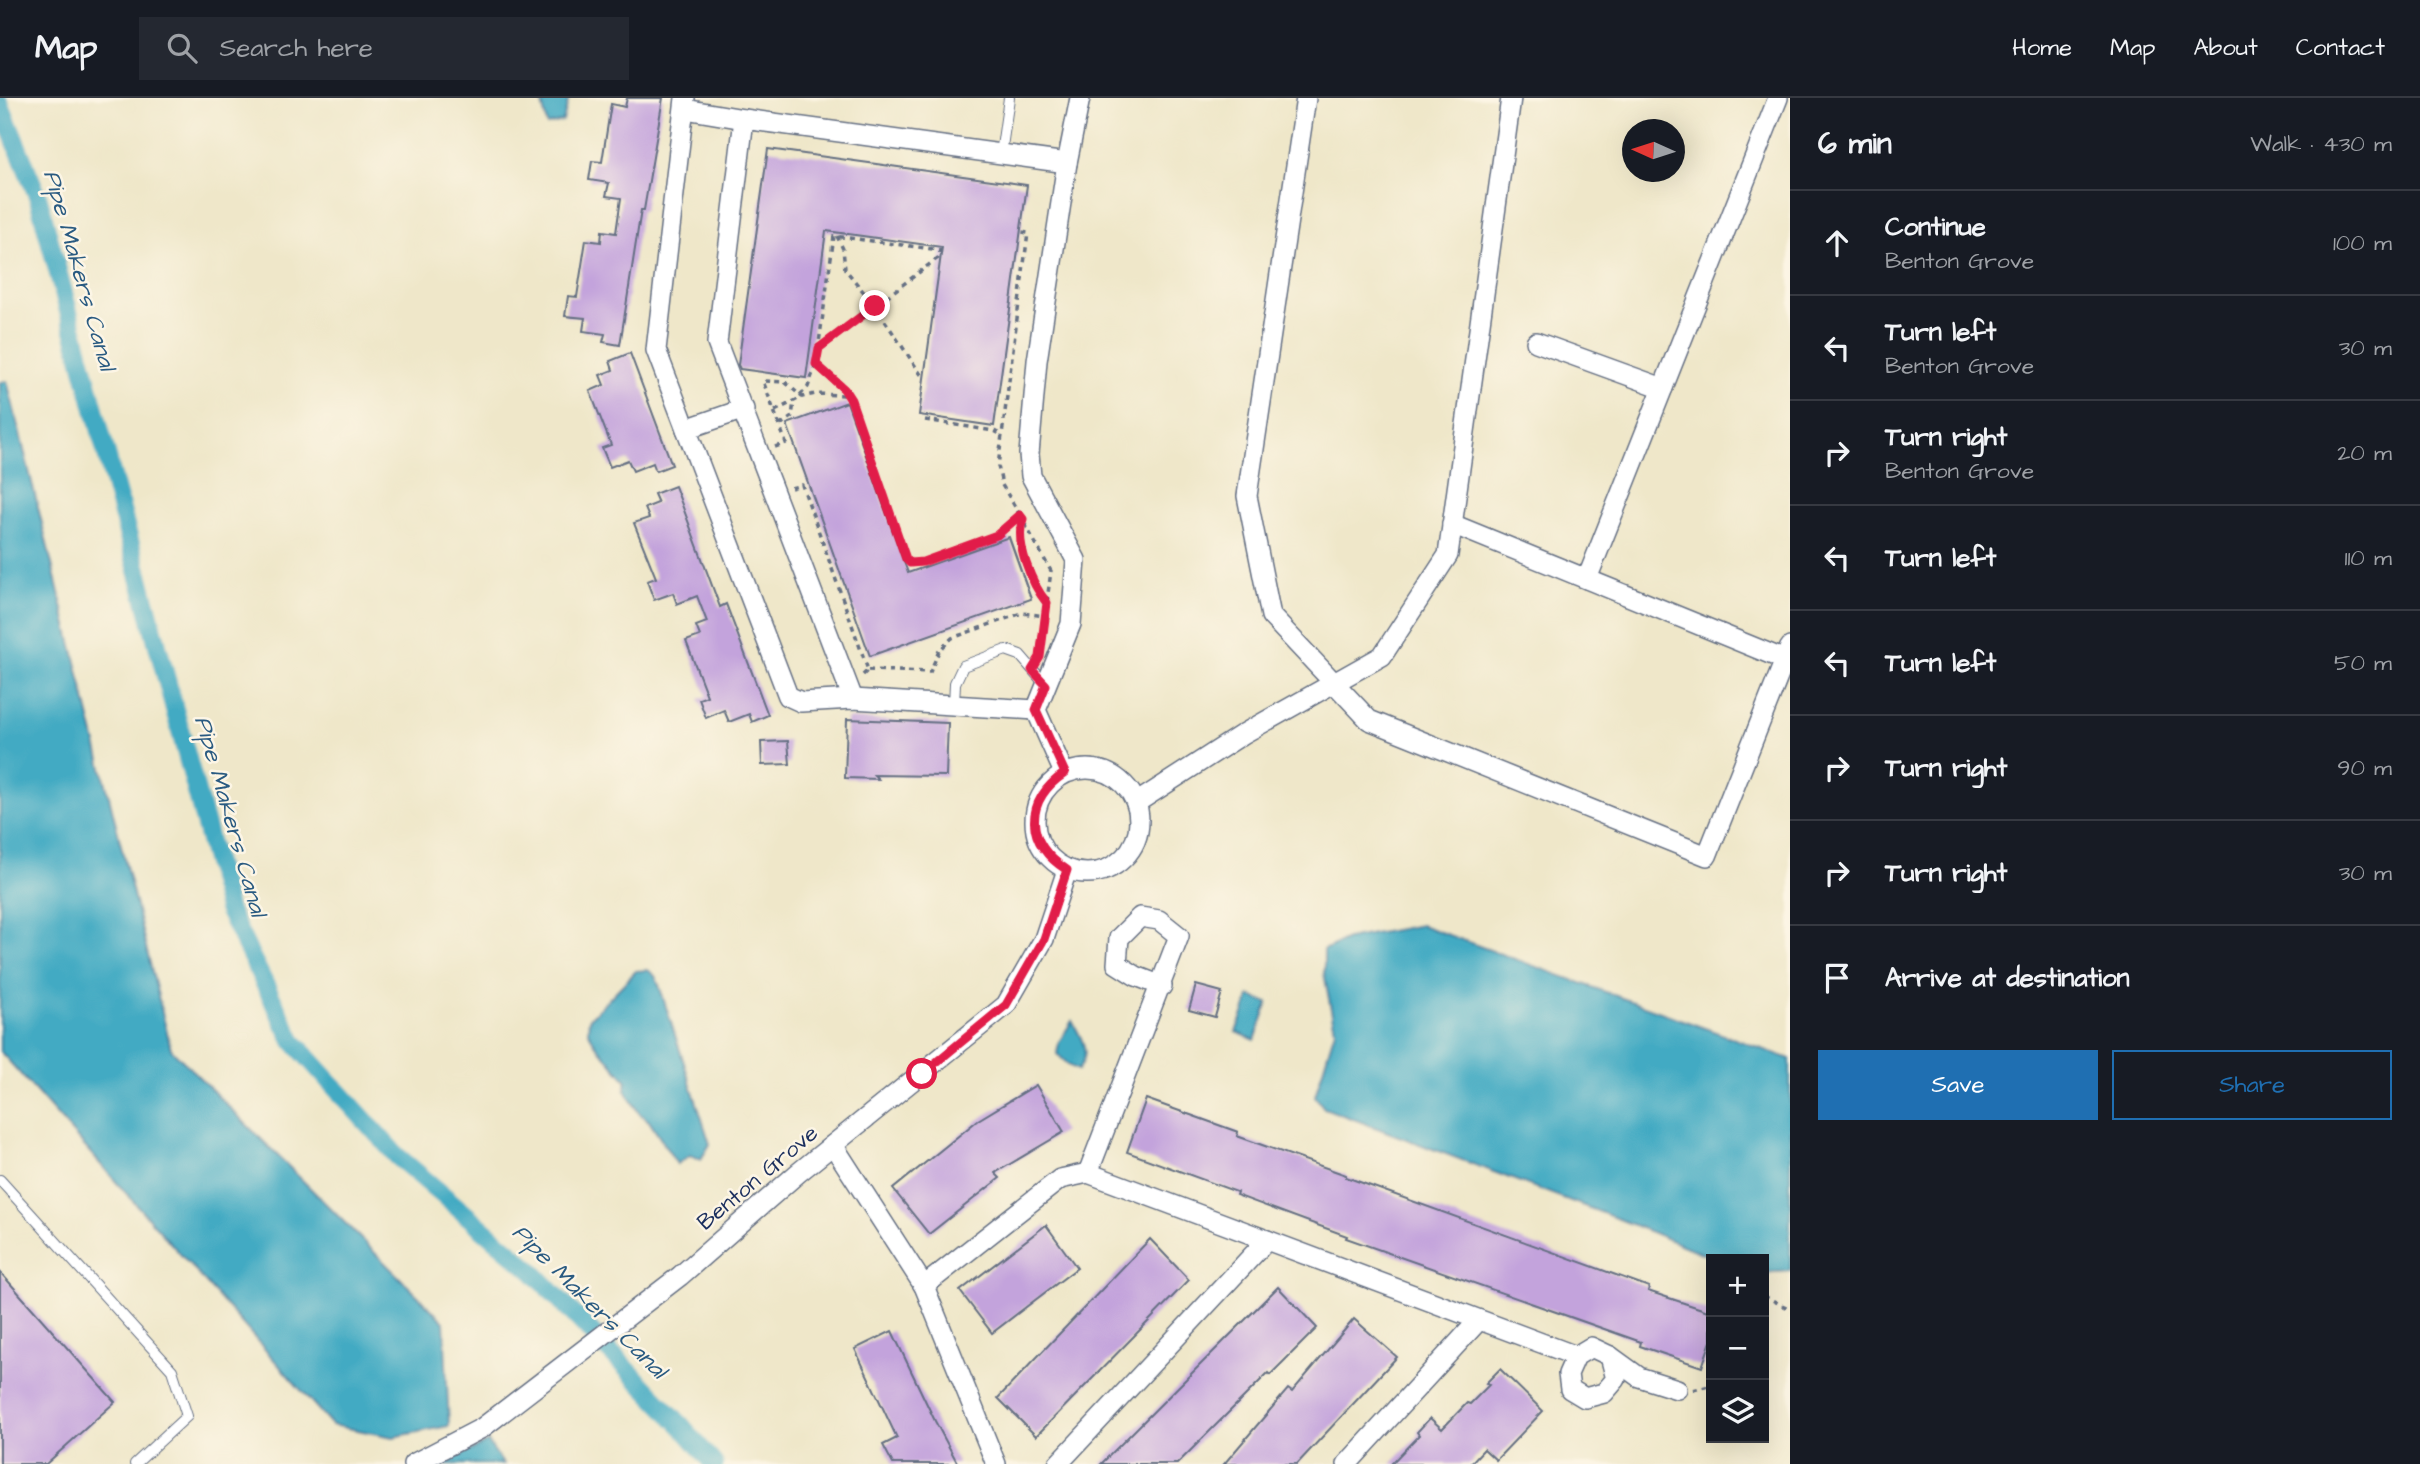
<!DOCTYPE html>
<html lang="en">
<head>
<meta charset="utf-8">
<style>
	:root { --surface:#171b24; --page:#242831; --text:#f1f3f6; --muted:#9ea1a6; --line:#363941; --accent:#1f6fb2 }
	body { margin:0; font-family:"Architects Daughter",sans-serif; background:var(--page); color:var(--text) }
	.controls { position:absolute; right:21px; bottom:21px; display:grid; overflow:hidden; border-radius:0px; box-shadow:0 7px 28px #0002 }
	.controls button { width:63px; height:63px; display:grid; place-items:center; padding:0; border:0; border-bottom:2px solid var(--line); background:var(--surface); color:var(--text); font:35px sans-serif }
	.compass { position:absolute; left:1622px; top:21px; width:63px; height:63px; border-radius:50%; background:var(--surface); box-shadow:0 7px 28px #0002; rotate:273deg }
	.stop { position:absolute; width:21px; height:21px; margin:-16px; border:5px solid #e11d48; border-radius:50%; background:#fff }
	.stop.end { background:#e11d48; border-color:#fff; box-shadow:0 2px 7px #0008 }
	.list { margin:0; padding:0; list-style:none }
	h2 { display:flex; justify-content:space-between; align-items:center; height:91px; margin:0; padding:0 28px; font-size:30px }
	h2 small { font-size:23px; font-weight:400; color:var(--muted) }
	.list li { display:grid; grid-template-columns:46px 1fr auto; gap:21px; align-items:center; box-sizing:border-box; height:105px; padding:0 28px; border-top:2px solid var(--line) }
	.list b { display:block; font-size:26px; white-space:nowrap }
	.list p { margin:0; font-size:23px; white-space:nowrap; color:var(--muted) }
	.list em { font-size:23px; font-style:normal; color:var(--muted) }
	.actions { display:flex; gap:14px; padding:21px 28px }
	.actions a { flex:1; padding:16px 0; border:2px solid var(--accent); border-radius:0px; text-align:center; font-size:24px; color:var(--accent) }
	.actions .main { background:var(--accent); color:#fff }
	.icon { flex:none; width:38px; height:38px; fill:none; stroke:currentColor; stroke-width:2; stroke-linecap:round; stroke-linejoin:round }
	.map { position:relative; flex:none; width:1790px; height:1366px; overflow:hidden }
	header { display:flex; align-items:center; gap:42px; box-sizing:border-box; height:98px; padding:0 35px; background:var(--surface); border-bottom:2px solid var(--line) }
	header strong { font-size:33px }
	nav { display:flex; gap:38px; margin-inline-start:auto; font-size:24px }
	.search { width:490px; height:63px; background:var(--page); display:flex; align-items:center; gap:18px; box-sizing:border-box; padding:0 24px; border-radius:0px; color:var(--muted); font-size:26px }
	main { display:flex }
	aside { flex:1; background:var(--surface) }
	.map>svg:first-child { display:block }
</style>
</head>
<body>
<header>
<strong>Map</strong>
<div class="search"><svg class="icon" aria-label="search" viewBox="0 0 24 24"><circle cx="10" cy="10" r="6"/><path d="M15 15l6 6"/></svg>Search here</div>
<nav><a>Home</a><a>Map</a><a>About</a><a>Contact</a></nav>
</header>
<main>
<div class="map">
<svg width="1790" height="1366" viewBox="0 0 1790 1366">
	<rect width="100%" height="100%" fill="#fcf5e5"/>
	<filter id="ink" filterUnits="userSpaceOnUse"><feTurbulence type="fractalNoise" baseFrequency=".0143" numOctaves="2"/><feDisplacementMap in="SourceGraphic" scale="14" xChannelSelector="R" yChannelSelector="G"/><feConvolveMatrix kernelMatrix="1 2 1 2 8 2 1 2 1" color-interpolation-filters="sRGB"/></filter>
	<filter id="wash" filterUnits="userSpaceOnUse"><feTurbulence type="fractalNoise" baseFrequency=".00686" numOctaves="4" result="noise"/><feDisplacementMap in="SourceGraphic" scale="28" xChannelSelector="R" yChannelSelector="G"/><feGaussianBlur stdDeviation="1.57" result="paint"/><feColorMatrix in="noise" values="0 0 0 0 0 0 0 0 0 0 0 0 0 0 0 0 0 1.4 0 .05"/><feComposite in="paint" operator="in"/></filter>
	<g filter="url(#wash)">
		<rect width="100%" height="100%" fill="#efe7c9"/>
		<g fill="#43aac3" stroke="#2f6c90" stroke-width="2">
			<path d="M541 0H569L563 23 547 27Z"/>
			<path d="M7 283 171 951 444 1224 449 1328 393 1339 332 1327 0 953V284Z"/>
			<path d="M1421 827 1790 961V1173L1764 1175V1161H1716L1629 1125 1324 1010 1315 998 1335 932 1324 875V852L1347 841Z"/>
			<path d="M648 872 655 878 659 887 710 1046 701 1061 690 1057 677 1066 649 1023 639 1015 625 992 627 983 596 947 588 934 589 921 636 873Z"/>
			<path d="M1250 898 1268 905 1255 942 1236 934Z"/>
			<path d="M1072 923C1081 939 1092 955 1078 972L1070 968 1057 956 1059 944Z"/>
			<path d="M488 1344 503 1366H443Z"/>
		</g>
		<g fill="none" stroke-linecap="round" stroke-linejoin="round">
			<path stroke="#43aac3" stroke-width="19" d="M0 6 38 99 228 812 293 943 397 1058 531 1172 680 1326 714 1366"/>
		</g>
		<g id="blocks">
			<g fill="#c3a3dc">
				<path d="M627 0H663L644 112H641L620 247 603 244 605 236 583 233 585 220 565 218 568 198 577 199 586 142 601 144 602 133 616 135 621 100 606 98 609 85 589 82 592 63 602 64 611 6 625 9Z"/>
				<path d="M768 51 1027 87 994 328 919 317 942 149 826 133 806 280 740 271 738 267Z"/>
				<path d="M630 255 672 367 656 373 653 365 633 373 628 362 610 369 602 350 611 347 590 293 604 287 600 277 613 272 610 263Z"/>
				<path d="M847 304 908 475 1009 439 1031 501 870 558 787 326Z"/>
				<path d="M675 388 720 509 726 506 768 617 752 624 749 616 729 624 724 612 706 620 699 601 707 598 686 543 700 538 696 528 707 524 697 498 677 506 673 495 654 502 647 483 656 480 634 425 649 420 645 410 658 405 654 396Z"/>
				<path d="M847 621 948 625 946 678 874 677 878 681 845 680Z"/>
				<path d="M788 643 790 666 762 667 761 644Z"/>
				<path d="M1196 887 1222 894 1215 919 1189 912Z"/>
				<path d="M1036 987 1064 1034 995 1075 1000 1080 929 1136 893 1091 978 1022Z"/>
				<path d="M1146 1001 1238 1034 1237 1038 1346 1077V1079L1649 1189 1648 1193 1711 1214V1243L1702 1269 1640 1248 1641 1244 1346 1140 1347 1138 1236 1097 1237 1094 1127 1054Z"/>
				<path d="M1046 1127 1077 1170 992 1235 960 1193Z"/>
				<path d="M1150 1141 1189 1182 1036 1338 998 1300Z"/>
				<path d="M0 1174 115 1304 46 1366H0Z"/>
				<path d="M1278 1189 1317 1230 1270 1277 1268 1275 1177 1366H1101Z"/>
				<path d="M1354 1221 1397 1259 1297 1366H1224L1288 1291 1292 1294Z"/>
				<path d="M892 1233 935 1323 958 1366H893L883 1347 897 1340 855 1251Z"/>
				<path d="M1500 1271 1543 1313 1496 1362 1484 1351 1470 1366H1391L1419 1337 1417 1334 1430 1320 1442 1331 1467 1305 1470 1306 1489 1287 1486 1285Z"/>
			</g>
		</g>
	</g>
	<g filter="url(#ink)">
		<use href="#blocks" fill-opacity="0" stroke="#656f83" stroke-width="2"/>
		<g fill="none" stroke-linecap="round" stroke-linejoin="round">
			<g stroke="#656f83" stroke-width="12">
				<g id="service">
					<path d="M1001 56 1009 0"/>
					<path d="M954 607 955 585 963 568 1006 552 1020 557 1046 587"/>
					<path d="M0 1082 172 1272 187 1318 135 1366"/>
				</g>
			</g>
			<g stroke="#656f83" stroke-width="22">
				<g id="minor">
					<path d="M685 0 656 252 788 598 801 604 853 601 1036 612"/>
					<path d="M1306 0 1247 398 1271 518 1369 622 1707 758 1790 549"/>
					<path d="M685 11 744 21 1067 65"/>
					<path d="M744 21 717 245 853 601"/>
					<path d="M1536 244 1663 290"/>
					<path d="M686 331 744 311"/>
					<path d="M1452 426 1785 562"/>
					<path d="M1587 481 1778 0"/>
					<circle cx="1087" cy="723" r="52"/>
					<path d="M1064 675 1036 612 1071 526 1076 462 1031 378 1029 356 1037 263 1067 65 1080 0"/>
					<path d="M1136 705 1243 636 1382 558 1448 457 1511 0"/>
					<path d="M833 1047 924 1188 996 1366"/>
					<path d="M1088 1075 1179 838 1159 822 1140 819 1119 840 1117 866 1136 878 1162 888"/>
					<path d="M924 1188 1060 1081 1088 1075 1576 1258 1591 1249 1610 1258 1616 1281 1604 1295 1585 1300 1570 1291 1568 1276 1576 1258"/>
					<path d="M1610 1258 1639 1279 1677 1291"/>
					<path d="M413 1366 482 1330 680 1178 798 1075 1006 907 1044 841 1067 772"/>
					<path d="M1058 1366 1267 1142"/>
					<path d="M1347 1366 1479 1222"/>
				</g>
			</g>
			<g stroke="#656f83" stroke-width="3.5" stroke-dasharray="5 5" stroke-linecap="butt">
				<path d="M837 138 843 151 845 171 875 208 922 278"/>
				<path d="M816 266 844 291 847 298"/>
				<path d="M800 297 808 289 816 266 834 138 940 152 938 160 819 250"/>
				<path d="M775 313 802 299"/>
				<path d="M925 322 994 333 1000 336"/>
				<path d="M780 327 792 319 794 303"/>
				<path d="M775 349 786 345 763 283 785 284 802 299 815 296 845 297 851 302 863 334 864 342 906 461 910 465 923 464 997 437 1020 417 1002 387 998 368 1028 135 1022 134"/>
				<path d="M791 390 802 387 810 409 868 572 862 578"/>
				<path d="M1020 417 1051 473 1045 518"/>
				<path d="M1022 422C1015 444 1033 488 1047 505"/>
				<path d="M868 572 930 574 939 553 952 540 1022 515 1045 518 1041 549"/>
				<path d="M1764 1198 1790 1211"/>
				<path d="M1693 1292 1709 1288 1711 1281"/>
			</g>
			<use href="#service" stroke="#fff" stroke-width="10"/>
			<use href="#minor" stroke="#fff" stroke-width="19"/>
		</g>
	</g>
	<g fill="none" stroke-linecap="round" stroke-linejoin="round" filter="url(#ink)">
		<path stroke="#e11d48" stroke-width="9" d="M875 208 819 250 816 266 844 291 851 302 906 461 910 465 923 464 997 437 1020 417 1023 421C1014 444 1032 487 1047 505L1040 559 1032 572 1046 587 1036 612 1065 675C1023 703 1025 746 1067 772L1044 841 1006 907 922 976"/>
	</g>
	<g text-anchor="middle" stroke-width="5" stroke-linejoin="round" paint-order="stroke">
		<g font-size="23" fill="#1b2f5e" stroke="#fcf5e5">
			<text transform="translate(757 1079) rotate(-40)" y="8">Benton Grove</text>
		</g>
		<g font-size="24" font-style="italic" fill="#295a81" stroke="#fcf5e5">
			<text transform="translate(80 172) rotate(74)" y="8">Pipe Makers Canal</text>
			<text transform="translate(231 718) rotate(74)" y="8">Pipe Makers Canal</text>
			<text transform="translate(590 1203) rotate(45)" y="8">Pipe Makers Canal</text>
		</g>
	</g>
</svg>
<div class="controls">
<button>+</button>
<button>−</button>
<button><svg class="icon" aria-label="layers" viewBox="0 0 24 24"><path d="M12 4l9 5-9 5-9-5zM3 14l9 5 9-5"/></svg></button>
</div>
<svg class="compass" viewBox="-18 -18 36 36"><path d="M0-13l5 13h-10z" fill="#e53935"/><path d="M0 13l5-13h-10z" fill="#9ea1a6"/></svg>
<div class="stop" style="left:922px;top:976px"></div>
<div class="stop end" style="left:875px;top:208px"></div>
</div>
<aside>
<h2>6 min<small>Walk · 430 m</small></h2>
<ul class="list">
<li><svg class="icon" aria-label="ahead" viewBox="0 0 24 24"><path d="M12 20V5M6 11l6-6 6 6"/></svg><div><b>Continue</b><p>Benton Grove</p></div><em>100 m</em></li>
<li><svg class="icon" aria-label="left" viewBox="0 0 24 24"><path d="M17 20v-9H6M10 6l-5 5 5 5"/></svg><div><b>Turn left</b><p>Benton Grove</p></div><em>30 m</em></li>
<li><svg class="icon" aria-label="right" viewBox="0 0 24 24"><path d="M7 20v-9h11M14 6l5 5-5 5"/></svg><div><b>Turn right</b><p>Benton Grove</p></div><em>20 m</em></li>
<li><svg class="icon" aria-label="left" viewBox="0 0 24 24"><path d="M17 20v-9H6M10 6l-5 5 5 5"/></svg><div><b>Turn left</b></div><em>110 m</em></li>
<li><svg class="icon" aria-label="left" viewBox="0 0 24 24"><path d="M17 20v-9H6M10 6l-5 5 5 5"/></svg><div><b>Turn left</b></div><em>50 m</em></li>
<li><svg class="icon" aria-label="right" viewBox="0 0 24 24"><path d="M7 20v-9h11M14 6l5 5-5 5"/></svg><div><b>Turn right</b></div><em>90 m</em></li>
<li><svg class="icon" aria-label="right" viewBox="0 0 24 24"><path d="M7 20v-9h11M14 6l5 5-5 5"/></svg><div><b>Turn right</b></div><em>30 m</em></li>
<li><svg class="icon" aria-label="arrive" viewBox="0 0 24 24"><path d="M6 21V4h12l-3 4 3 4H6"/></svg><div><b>Arrive at destination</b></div></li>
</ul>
<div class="actions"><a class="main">Save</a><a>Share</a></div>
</aside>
</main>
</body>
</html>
